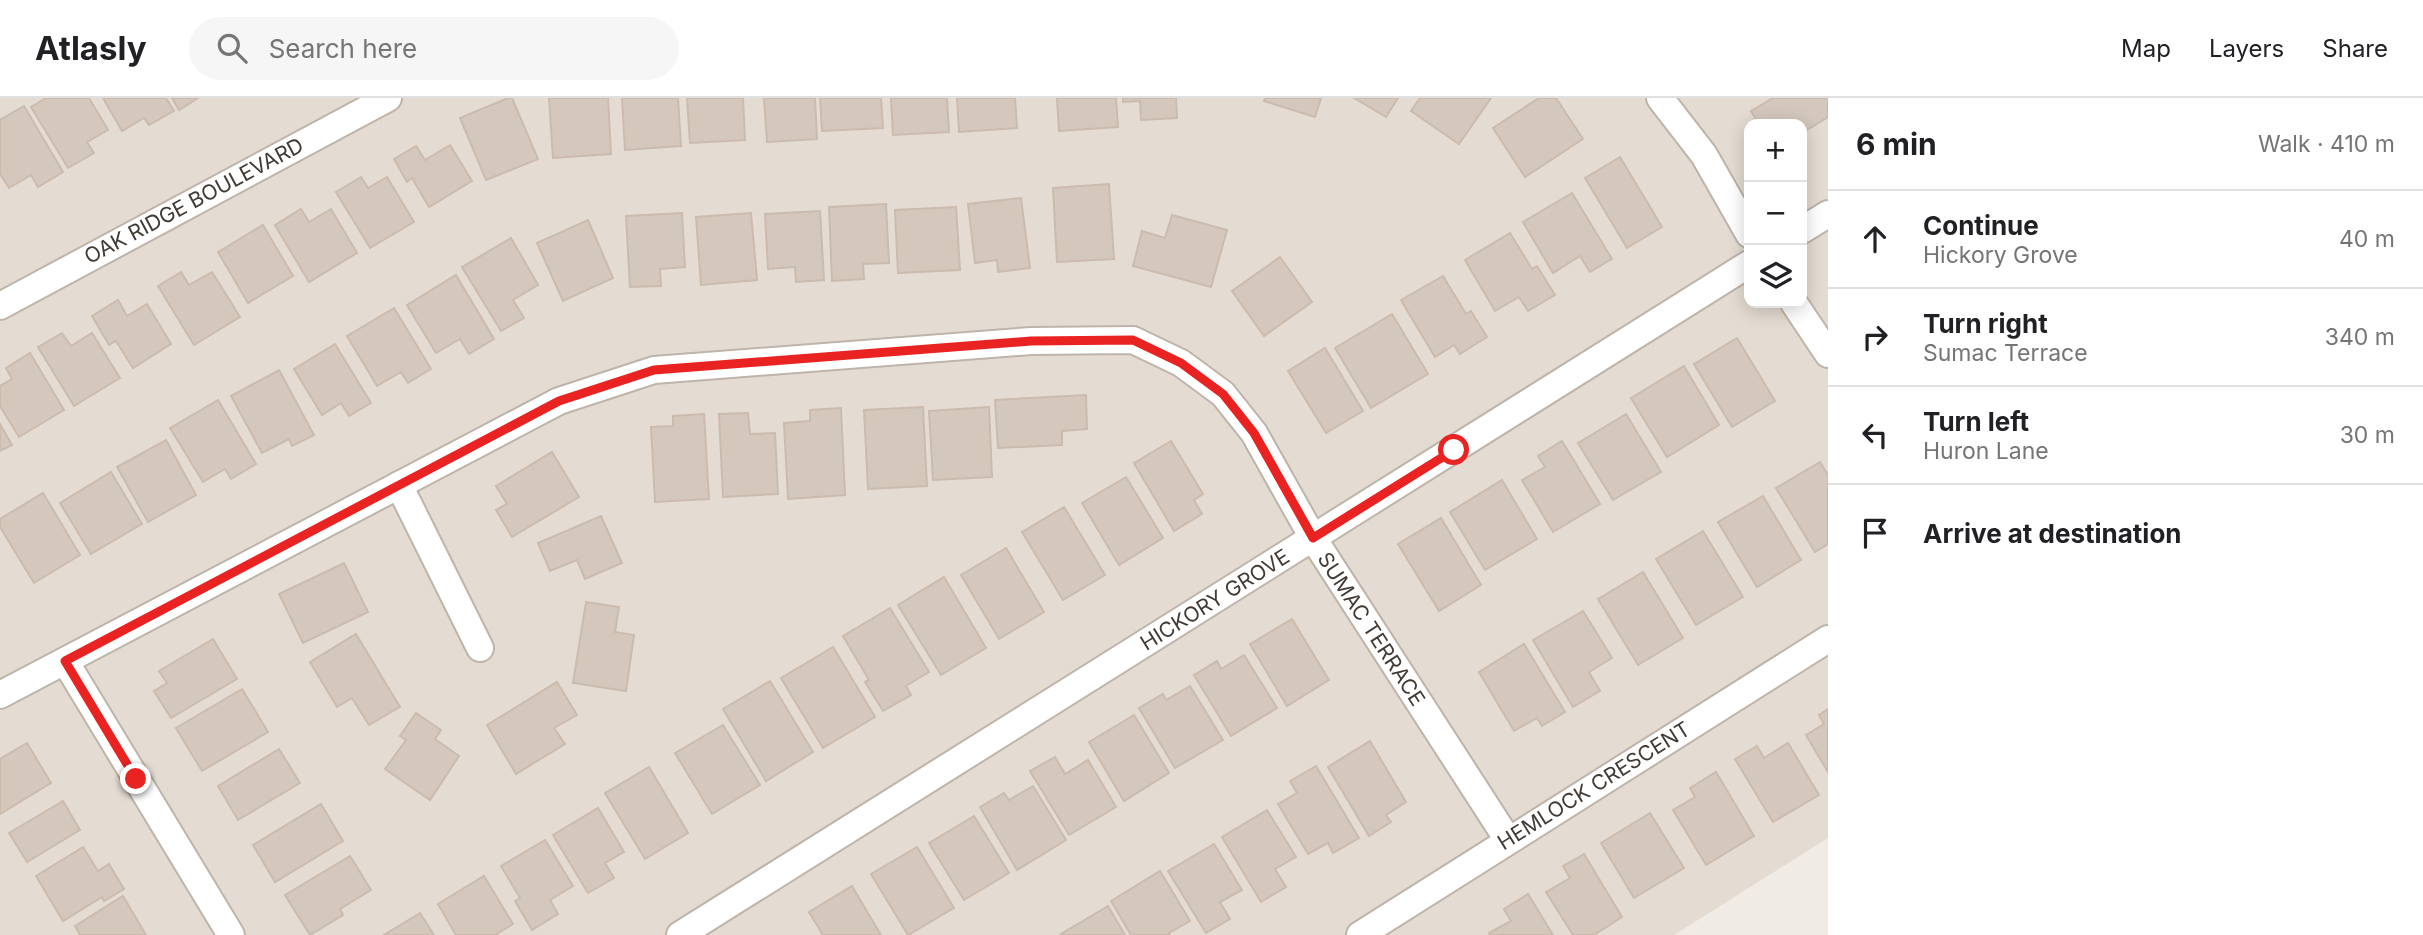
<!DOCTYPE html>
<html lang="en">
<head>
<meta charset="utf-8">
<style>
	:root { --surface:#fff; --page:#f6f6f6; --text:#202124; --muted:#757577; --line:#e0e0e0 }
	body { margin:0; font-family:Inter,sans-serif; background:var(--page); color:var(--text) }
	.controls { position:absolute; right:21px; top:21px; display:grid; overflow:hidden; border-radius:14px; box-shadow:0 4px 18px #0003 }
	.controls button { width:63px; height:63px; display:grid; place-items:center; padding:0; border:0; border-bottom:2px solid var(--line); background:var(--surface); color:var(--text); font:35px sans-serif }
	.stop { position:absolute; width:21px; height:21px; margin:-16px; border:5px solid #e92322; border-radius:50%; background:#fff }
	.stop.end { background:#e92322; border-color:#fff; box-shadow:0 2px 7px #0008 }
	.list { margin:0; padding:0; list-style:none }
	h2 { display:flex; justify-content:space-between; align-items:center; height:91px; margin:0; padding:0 28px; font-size:30px }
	h2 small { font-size:23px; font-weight:400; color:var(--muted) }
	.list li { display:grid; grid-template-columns:46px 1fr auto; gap:21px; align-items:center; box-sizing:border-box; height:98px; padding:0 28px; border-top:2px solid var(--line) }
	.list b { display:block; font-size:26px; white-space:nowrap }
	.list p { margin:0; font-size:23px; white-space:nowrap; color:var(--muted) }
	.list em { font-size:23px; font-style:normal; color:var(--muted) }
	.icon { flex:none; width:38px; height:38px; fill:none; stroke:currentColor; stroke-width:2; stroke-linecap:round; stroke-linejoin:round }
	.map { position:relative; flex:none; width:1828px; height:837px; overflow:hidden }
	header { display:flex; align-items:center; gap:42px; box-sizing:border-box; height:98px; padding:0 35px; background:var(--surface); border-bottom:2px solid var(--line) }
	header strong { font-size:33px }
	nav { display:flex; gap:38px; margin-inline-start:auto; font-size:24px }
	.search { width:490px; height:63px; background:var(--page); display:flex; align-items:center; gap:18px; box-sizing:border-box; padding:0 24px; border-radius:38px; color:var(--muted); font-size:26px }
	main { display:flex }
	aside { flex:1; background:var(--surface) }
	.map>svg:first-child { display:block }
</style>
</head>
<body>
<header>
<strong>Atlasly</strong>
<div class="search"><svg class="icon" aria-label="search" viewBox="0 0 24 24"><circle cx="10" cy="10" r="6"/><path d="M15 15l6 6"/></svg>Search here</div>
<nav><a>Map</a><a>Layers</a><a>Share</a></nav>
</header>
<main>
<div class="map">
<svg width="1828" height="837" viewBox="0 0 1828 837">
	<rect width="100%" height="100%" fill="#f0ebe4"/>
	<path fill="#e4dcd2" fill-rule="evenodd" d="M0 0H1828V740L1674 837H0ZM1749 26H1802V205H1749Z"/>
	<g fill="#d4c8bd" stroke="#cbbbae" stroke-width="2">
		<path d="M46 0H89L108 32 87 44 94 55 68 70 31 9Z"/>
		<path d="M103 0H166L174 13 149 27 144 20 122 33Z"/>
		<path d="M172 0H198L179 12Z"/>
		<path d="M508 0H512L538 61 486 82 460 20Z"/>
		<path d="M549 0H608L611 56 553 60Z"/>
		<path d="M622 0H678L681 48 625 52Z"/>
		<path d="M687 0H743L745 42 690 45Z"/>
		<path d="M764 0H815L817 41 767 44Z"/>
		<path d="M820 0H881L883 30 822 33Z"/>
		<path d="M891 0H947L949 34 893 37Z"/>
		<path d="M957 0H1015L1017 30 959 34Z"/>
		<path d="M1057 0H1116L1118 29 1059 33Z"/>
		<path d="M1123 0H1176L1177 20 1141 22 1140 3 1123 4Z"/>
		<path d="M1265 0H1321L1315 19 1264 3Z"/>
		<path d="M1354 0H1398L1386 19Z"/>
		<path d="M1420 0H1491L1459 46 1411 13Z"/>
		<path d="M1539 0H1556L1583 41 1525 79 1493 30Z"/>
		<path d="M1773 0H1828V19L1802 35V26H1759L1751 13Z"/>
		<path d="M24 8 63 74 38 89 31 77 9 90 0 76V22Z"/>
		<path d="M450 47 472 83 429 109 412 80 407 84 394 61 416 48 425 62Z"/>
		<path d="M1620 59 1662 129 1627 150 1585 80Z"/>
		<path d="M361 79 368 90 387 79 414 124 370 150 336 94Z"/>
		<path d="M1109 86 1114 161 1057 164 1053 90Z"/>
		<path d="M1572 95 1612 161 1590 174 1580 158 1553 175 1523 124Z"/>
		<path d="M1021 100 1030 170 998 174 997 162 975 165 968 106Z"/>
		<path d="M886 106 889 165 863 166 864 181 832 183 829 109Z"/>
		<path d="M956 109 960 172 898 175 895 112Z"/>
		<path d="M301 111 309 124 331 111 357 155 309 184 275 127Z"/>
		<path d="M820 113 824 182 796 184 795 169 768 171 765 116Z"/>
		<path d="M682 115 685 169 660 171 661 188 630 189 626 118Z"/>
		<path d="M751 115 757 182 701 187 696 119Z"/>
		<path d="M1172 117 1227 132 1211 189 1133 168 1142 133 1165 140Z"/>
		<path d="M588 122 613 180 563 203 537 145Z"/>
		<path d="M263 127 293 178 248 205 218 154Z"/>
		<path d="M1510 135 1532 171 1537 168 1555 197 1528 213 1519 199 1495 213 1465 162Z"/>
		<path d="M511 140 538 187 513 202 524 220 501 233 462 169Z"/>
		<path d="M1280 159 1312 204 1264 238 1232 193Z"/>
		<path d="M181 174 189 187 212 174 240 219 194 247 158 188Z"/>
		<path d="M456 177 494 241 469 256 460 241 436 255 407 207Z"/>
		<path d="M1443 178 1466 216 1471 213 1487 239 1460 256 1454 247 1435 259 1401 202Z"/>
		<path d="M118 202 127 218 147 206 171 246 133 270 116 243 109 247 92 218Z"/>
		<path d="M394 210 431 271 408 285 401 274 377 288 347 238Z"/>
		<path d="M1392 216 1428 276 1371 310 1335 250Z"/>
		<path d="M62 235 71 248 92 235 120 280 74 308 38 249Z"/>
		<path d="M1737 240 1775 303 1732 329 1694 266Z"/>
		<path d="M335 246 371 305 349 318 341 305 322 317 294 271Z"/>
		<path d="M1325 250 1363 313 1326 335 1288 273Z"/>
		<path d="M30 255 64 312 19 339 0 308V288L12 281 6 270Z"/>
		<path d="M1684 268 1719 327 1667 359 1631 300Z"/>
		<path d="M279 272 314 337 292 348 289 341 262 355 231 298Z"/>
		<path d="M1086 297 1087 331 1062 333V347L998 350 995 302Z"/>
		<path d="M218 302 256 366 231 381 225 371 203 384 170 330Z"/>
		<path d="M923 309 927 388 868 391 864 312Z"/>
		<path d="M989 309 992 379 933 382 929 313Z"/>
		<path d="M841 310 845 397 788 401 784 325 810 323V312Z"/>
		<path d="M748 315 750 336 775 335 778 396 723 399 719 316Z"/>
		<path d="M704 316 709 401 655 404 651 329 673 328V318Z"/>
		<path d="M1626 316 1661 374 1613 402 1578 345Z"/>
		<path d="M0 326 12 347 0 353Z"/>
		<path d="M166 342 196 397 148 424 117 369Z"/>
		<path d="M1171 343 1203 396 1194 402 1202 416 1174 433 1134 365Z"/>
		<path d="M1562 343 1600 406 1553 434 1522 382 1545 369 1538 358Z"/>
		<path d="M552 354 579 399 512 439 496 412 507 406 496 388Z"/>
		<path d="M1820 364 1828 377V446L1815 454 1776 390Z"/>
		<path d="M111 374 142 426 91 456 60 405Z"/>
		<path d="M1126 379 1163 440 1119 467 1082 405Z"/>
		<path d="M1502 382 1537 441 1485 472 1450 414Z"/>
		<path d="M43 395 80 457 34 485 0 429V421Z"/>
		<path d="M1763 398 1801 462 1757 489 1718 424Z"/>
		<path d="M1064 409 1105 477 1063 502 1022 434Z"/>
		<path d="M601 418 622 465 585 481 577 462 550 473 538 445Z"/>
		<path d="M1441 420 1481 487 1439 513 1398 446Z"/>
		<path d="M1703 433 1743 499 1696 527 1656 461Z"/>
		<path d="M1006 450 1044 514 999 541 961 477Z"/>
		<path d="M344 465 368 514 303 545 279 496Z"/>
		<path d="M1643 474 1683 540 1638 567 1598 501Z"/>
		<path d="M944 479 986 550 941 577 898 507Z"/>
		<path d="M586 504 619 509 615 534 634 537 626 593 573 585Z"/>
		<path d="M890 510 929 574 906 588 911 597 883 613 865 584 869 582 843 538Z"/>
		<path d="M1583 513 1612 560 1589 574 1600 593 1573 609 1533 542Z"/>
		<path d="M1292 521 1329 582 1287 608 1250 546Z"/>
		<path d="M356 536 400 609 369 627 352 600 337 609 310 564Z"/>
		<path d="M213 541 237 581 171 620 154 593 167 585 159 573Z"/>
		<path d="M1524 546 1565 614 1542 628 1537 620 1514 633 1479 574Z"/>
		<path d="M833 549 875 619 823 650 781 580Z"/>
		<path d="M1244 557 1277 610 1231 638 1194 577 1217 563 1221 571Z"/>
		<path d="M770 583 813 654 766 683 723 611Z"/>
		<path d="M557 584 577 617 554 630 565 646 516 676 487 627Z"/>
		<path d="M1190 588 1223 642 1175 670 1139 610 1163 596 1166 602Z"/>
		<path d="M242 591 268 634 202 673 176 630Z"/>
		<path d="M1828 611V674L1806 637 1824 626 1819 617Z"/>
		<path d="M416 615 441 632 435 641 459 658 430 702 385 671 406 642 400 638Z"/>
		<path d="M1134 617 1169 675 1124 703 1089 644Z"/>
		<path d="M723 627 760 687 712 716 675 655Z"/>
		<path d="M1370 643 1406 704 1386 717 1391 724 1369 738 1328 669Z"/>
		<path d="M27 645 51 685 0 716V661Z"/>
		<path d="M1788 645 1819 697 1773 724 1735 661 1757 648 1764 660Z"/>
		<path d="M279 651 300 685 238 722 218 688Z"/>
		<path d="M1055 659 1065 676 1088 662 1116 709 1069 737 1030 673Z"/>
		<path d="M1316 668 1359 740 1333 755 1328 745 1308 756 1278 706 1297 695 1290 683Z"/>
		<path d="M649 669 688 735 645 761 605 695Z"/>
		<path d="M1716 674 1754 738 1706 767 1673 712 1695 699 1690 690Z"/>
		<path d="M1033 688 1066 742 1017 772 980 709 1004 695 1009 702Z"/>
		<path d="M63 703 80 732 27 764 9 735Z"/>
		<path d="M321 706 343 743 275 784 253 747Z"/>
		<path d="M598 710 624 754 605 765 614 780 588 795 553 737Z"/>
		<path d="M1267 712 1296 759 1275 771 1286 789 1261 804 1222 739Z"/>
		<path d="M1650 715 1684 770 1634 800 1601 745Z"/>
		<path d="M974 718 1009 775 964 802 929 745Z"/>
		<path d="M545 742 573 788 550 802 558 816 532 832 515 803 520 800 501 768Z"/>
		<path d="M1214 746 1242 792 1220 804 1230 821 1206 835 1168 773Z"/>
		<path d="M83 749 98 773 109 766 124 791 104 803 102 799 63 823 36 778Z"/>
		<path d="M917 749 954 810 908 837 871 776Z"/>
		<path d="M1584 756 1622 819 1594 837H1573L1546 794 1570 780 1563 768Z"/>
		<path d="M350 758 371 792 340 811 343 817 310 837 285 797Z"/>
		<path d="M1160 773 1190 823 1169 835 1170 837H1131L1111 803Z"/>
		<path d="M484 778 513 826 495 837H456L438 806Z"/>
		<path d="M852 788 881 837H823L809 814Z"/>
		<path d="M1528 796 1553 837H1490L1489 835 1511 823 1504 811Z"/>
		<path d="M123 798 146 837H80L75 828Z"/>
		<path d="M1108 808 1125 837H1062L1061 836Z"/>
		<path d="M420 815 434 837H384Z"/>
	</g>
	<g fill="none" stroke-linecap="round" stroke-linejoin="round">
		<g stroke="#beb4aa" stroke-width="30">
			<g id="street">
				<path d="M1660 0 1704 57 1749 136"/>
				<path d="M1802 132 1828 116"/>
				<path d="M1794 205 1828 256"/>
				<path d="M0 208 388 0"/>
				<path d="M399 387 480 550"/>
				<path d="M65 563 231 837"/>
				<path d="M0 597 559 303 654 272 1031 243 1133 242 1181 265 1223 296 1254 335 1313 440 1508 742"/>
				<path d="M680 837 1749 166"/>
				<path d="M1360 837 1828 541"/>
			</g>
		</g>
		<use href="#street" stroke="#fff" stroke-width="26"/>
	</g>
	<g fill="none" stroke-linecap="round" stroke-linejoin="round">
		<path stroke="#e92322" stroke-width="9" d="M136 681 65 563 559 303 654 272 1031 243 1133 242 1181 265 1223 296 1254 335 1313 440 1454 352"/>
	</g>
	<g text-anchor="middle" stroke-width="5" stroke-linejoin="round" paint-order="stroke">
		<g font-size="21" fill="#423a34" stroke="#fff">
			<text transform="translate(194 103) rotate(-28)" y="7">OAK RIDGE BOULEVARD</text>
			<text transform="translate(1215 502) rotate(-32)" y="7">HICKORY GROVE</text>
			<text transform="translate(1371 531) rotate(57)" y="7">SUMAC TERRACE</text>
			<text transform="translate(1594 688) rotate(-32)" y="7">HEMLOCK CRESCENT</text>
		</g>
	</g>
</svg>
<div class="controls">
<button>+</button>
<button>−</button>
<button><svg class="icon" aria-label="layers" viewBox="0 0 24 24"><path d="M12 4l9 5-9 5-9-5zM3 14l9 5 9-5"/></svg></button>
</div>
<div class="stop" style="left:1454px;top:352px"></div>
<div class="stop end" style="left:136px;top:681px"></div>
</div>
<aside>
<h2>6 min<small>Walk · 410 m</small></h2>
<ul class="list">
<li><svg class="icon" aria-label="ahead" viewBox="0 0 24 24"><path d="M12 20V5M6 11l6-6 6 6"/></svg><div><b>Continue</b><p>Hickory Grove</p></div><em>40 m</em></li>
<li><svg class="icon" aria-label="right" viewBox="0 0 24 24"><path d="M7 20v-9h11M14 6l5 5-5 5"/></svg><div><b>Turn right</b><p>Sumac Terrace</p></div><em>340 m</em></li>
<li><svg class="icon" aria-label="left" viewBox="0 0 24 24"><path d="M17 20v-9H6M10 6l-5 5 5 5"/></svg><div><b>Turn left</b><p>Huron Lane</p></div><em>30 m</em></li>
<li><svg class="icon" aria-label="arrive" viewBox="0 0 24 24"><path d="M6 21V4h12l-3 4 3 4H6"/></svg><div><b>Arrive at destination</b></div></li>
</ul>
</aside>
</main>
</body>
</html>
